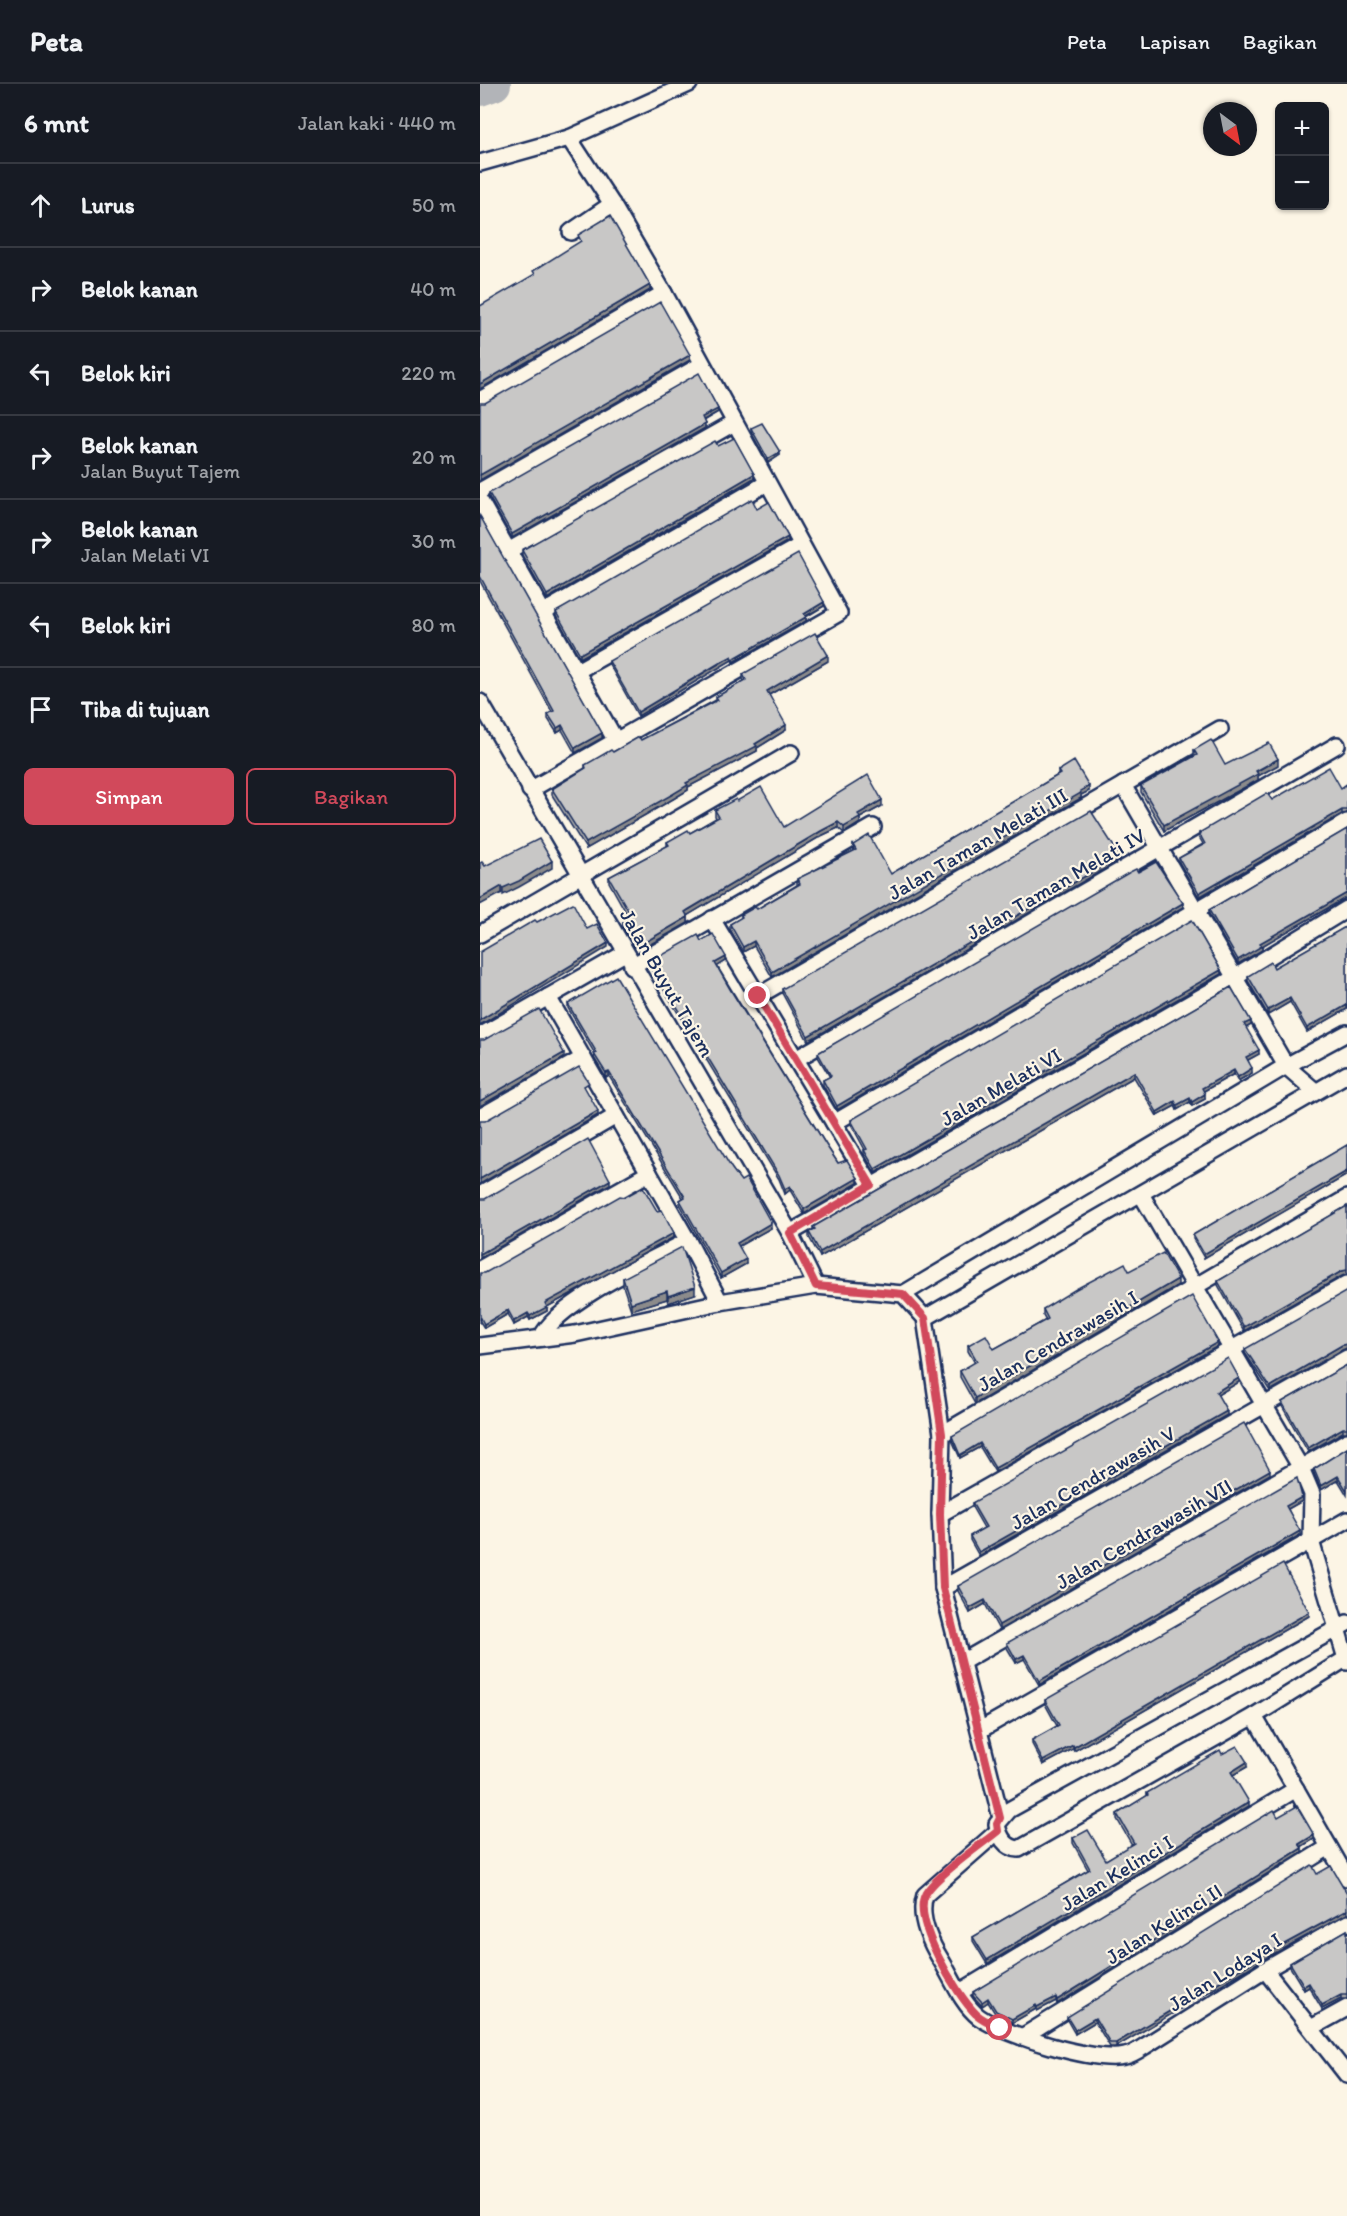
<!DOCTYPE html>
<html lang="id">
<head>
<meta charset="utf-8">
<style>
	:root { --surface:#171b24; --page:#20242c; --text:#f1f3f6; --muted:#9ea1a6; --line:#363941; --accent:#d1495b }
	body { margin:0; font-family:Itim,sans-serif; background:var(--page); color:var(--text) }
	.controls { position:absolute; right:18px; top:18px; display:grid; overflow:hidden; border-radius:9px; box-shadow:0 2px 4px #0004 }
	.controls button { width:54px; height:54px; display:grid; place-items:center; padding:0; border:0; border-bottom:2px solid var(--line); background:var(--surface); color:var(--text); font:30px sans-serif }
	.compass { position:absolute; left:723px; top:18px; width:54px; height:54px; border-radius:50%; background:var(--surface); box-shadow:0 2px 4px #0004; rotate:148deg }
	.stop { position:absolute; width:18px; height:18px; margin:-14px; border:4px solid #d1495b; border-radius:50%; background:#fff }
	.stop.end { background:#d1495b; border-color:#fff; box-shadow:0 2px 6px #0008 }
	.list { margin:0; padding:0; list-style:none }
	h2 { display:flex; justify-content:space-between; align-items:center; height:78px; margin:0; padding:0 24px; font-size:26px }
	h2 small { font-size:20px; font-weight:400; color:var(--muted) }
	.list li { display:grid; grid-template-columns:39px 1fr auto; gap:18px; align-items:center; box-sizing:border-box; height:84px; padding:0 24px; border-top:2px solid var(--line) }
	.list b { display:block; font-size:22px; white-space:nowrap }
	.list p { margin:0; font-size:20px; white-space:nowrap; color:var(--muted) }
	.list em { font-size:20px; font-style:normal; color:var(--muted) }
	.actions { display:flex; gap:12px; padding:18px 24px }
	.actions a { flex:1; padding:14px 0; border:2px solid var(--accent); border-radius:9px; text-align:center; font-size:21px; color:var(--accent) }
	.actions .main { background:var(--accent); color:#fff }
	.icon { flex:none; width:33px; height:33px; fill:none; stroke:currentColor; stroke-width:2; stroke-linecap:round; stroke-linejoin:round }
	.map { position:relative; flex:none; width:867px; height:2132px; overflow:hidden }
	header { display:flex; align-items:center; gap:36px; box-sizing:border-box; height:84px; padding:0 30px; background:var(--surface); border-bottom:2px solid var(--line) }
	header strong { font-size:28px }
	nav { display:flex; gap:33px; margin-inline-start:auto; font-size:21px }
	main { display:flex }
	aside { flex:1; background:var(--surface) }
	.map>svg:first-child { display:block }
</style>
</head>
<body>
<header>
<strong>Peta</strong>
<nav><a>Peta</a><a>Lapisan</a><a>Bagikan</a></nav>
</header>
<main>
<aside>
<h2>6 mnt<small>Jalan kaki · 440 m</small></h2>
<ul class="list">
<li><svg class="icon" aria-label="ahead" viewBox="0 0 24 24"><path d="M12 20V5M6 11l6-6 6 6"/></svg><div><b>Lurus</b></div><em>50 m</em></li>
<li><svg class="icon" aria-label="right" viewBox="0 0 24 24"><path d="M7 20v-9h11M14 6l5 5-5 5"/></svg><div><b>Belok kanan</b></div><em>40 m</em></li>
<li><svg class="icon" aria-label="left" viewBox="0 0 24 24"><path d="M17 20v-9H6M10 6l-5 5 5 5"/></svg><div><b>Belok kiri</b></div><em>220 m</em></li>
<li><svg class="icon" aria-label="right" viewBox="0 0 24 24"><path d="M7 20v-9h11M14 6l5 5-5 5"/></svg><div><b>Belok kanan</b><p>Jalan Buyut Tajem</p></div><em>20 m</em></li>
<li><svg class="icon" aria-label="right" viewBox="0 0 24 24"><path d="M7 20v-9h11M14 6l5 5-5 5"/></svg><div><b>Belok kanan</b><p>Jalan Melati VI</p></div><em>30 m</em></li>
<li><svg class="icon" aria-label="left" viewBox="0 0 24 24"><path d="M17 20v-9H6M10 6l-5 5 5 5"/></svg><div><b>Belok kiri</b></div><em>80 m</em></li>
<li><svg class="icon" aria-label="arrive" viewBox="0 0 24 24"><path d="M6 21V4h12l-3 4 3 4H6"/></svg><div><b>Tiba di tujuan</b></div></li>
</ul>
<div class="actions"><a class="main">Simpan</a><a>Bagikan</a></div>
</aside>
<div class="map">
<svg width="867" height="2132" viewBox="0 0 867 2132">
	<rect width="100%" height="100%" fill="#fcf5e5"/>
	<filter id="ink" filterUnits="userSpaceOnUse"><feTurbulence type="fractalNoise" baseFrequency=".0167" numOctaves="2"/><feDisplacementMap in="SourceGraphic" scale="12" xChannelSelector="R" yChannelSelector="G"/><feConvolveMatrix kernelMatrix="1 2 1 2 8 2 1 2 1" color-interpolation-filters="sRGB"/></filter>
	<g filter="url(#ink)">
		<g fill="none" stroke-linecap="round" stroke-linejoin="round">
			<path stroke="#b2b4b8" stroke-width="34" d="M0 5 14 0"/>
			<g stroke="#1b2f5e" stroke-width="20">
				<g id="minor">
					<path d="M0 79 89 54 209 0"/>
					<path d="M91 148 132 120"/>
					<path d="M0 316 184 209"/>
					<path d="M0 407 221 281"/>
					<path d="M0 417 136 657"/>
					<path d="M28 467 254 339"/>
					<path d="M64 528 287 399"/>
					<path d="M97 587 321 461"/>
					<path d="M0 618 310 1149 336 1202"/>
					<path d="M643 701 806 982 835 1007"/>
					<path d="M50 706 359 529 184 209 132 120 89 54"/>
					<path d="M232 835 391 1101"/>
					<path d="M0 850 311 669"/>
					<path d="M152 882 393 743"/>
					<path d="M278 912 740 645"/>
					<path d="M68 913 208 1157 240 1218"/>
					<path d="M0 952 145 869"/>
					<path d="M316 975 857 661"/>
					<path d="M0 1033 103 974"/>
					<path d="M354 1039 867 738"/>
					<path d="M661 1110 821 1384 832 1410 831 1457 867 1578"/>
					<path d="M0 1111 136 1032"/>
					<path d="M310 1149 754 894 867 825"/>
					<path d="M0 1185 169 1089"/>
					<path d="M423 1210 806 982 867 949"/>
					<path d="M445 1234 867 990"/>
					<path d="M61 1254C77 1218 172 1176 208 1157"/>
					<path d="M0 1262 95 1250 240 1218 336 1202 423 1210 445 1234 462 1350 460 1430 463 1504 521 1734"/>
					<path d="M462 1350 867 1114"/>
					<path d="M460 1430 867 1200"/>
					<path d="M463 1504 867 1274"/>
					<path d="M867 1539 529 1726 517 1740C519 1752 525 1764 539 1765L774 1632 867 1574"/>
					<path d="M482 1578 867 1357"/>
					<path d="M774 1632 867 1794"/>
					<path d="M500 1646 867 1436"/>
					<path d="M518 1747 445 1811C438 1832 450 1858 461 1876 472 1894 482 1920 499 1933 525 1951 615 1979 645 1972 651 1971 659 1966 665 1962L785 1886 867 1839"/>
					<path d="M785 1886 867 1991"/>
					<path d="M480 1908 816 1705"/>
					<path d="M831 1944 867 1924"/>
					<path d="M542 1953 849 1763"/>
				</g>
			</g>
			<use href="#minor" stroke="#fcf5e5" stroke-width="15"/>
		</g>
		<g fill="#acabaa" stroke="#1b2f5e" stroke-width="1.5">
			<path d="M238 328 223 337 225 344 32 454 9 413V409Z"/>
			<path d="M271 344 300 371 288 379 271 348Z"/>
			<path d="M238 362 274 394 67 515 42 471V466Z"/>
			<path d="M277 425 308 457 100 574 76 532V528Z"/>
			<path d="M0 432 122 654 95 669 82 646 77 649 68 635V630L72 628 0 497Z"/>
			<path d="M344 522 326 533V537L253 578 252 576 241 582 158 632 129 580V577Z"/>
			<path d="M348 577 289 611 306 646 277 664V667L208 703V706L193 715 106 765 72 711V705L105 685V681L161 656 236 616V613L264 597 263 595V590Z"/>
			<path d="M714 666 745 681H798L778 692V696L684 747 661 708V702L714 672Z"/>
			<path d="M578 687 609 707 601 711V714L292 893 274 862 263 868 250 845V840L261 834V831L277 825 317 801V795L374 767 373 761 411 790 578 691Z"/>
			<path d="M867 700V729L862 730 719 813 699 778V774L723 760 719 753V749L792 716 861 704Z"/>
			<path d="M257 717 304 743 402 722 380 734V739L364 749 358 744 341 752 208 831V839L160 866 157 862 154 863 143 843V838L149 834 129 798V793L187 762V758L210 749 236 734 235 732V726Z"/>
			<path d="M867 745V813L782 862V866L758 880 729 830V826Z"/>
			<path d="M640 776 328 957 302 909V905Z"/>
			<path d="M658 788 703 823 357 1026 343 1001V996L350 993 338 973V969Z"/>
			<path d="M867 842V925L827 948 810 918 788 931 768 897V892L794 884Z"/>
			<path d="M221 857 246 877 237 882 346 1061 358 1079 378 1099 324 1130 310 1106 305 1110 299 1095 170 883V878Z"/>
			<path d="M741 890 395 1089 384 1070V1066H385L371 1040V1036Z"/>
			<path d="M751 903 771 941 766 944 779 970 768 976 772 989 758 997 754 990 724 1007 725 1015 712 1022 710 1018 697 1026 695 1022 677 1032 654 993 340 1173 329 1153V1148L333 1146V1143Z"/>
			<path d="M88 920 252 1085 291 1144 259 1162 266 1180 241 1194 200 1120V1116L203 1114 129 992 126 994 114 974 115 970 88 924Z"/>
			<path d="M867 1061V1091L724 1174 713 1155V1151Z"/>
			<path d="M867 1122V1190L862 1192 764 1247 738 1201V1197Z"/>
			<path d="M177 1127 194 1153 67 1223V1227L50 1236 48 1233 34 1241 28 1230 4 1244 1 1239H0L5 1189Z"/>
			<path d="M649 1187 698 1201 495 1320 480 1293V1287L495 1279 488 1267V1261L514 1265 566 1236 563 1231V1225Z"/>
			<path d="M143 1194 215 1210 188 1219 187 1215 151 1226 143 1202Z"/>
			<path d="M738 1262 515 1388 500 1363 480 1374 472 1356V1352Z"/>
			<path d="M765 1265 862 1266 790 1307 765 1269Z"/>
			<path d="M867 1281V1348H863L828 1368 802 1322V1318Z"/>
			<path d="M759 1298 737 1311 747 1331 499 1472 490 1456V1452L504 1444 492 1423V1419Z"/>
			<path d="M867 1364V1411L858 1396 841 1406 834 1389V1385Z"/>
			<path d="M790 1390 519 1546 505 1520 490 1529 478 1507V1502Z"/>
			<path d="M822 1417 808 1425 820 1451 559 1601 544 1575 536 1579 527 1564V1559Z"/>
			<path d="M829 1532 594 1667 593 1665 563 1681 552 1660V1656L577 1642 565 1620V1616Z"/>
			<path d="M742 1670 767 1683 753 1691 769 1722 507 1880 493 1857V1853L608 1786 593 1759V1754L626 1776 652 1761 637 1735V1730L667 1712V1709Z"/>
			<path d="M798 1733 834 1755 821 1763 822 1768 577 1920 576 1917 557 1927 556 1925 532 1939 516 1931 508 1918 502 1922 493 1912V1908Z"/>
			<path d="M867 1846V1915H861L842 1925 829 1903 824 1906 810 1883V1879Z"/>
			<path d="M784 1875 636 1963H630L615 1938 595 1950 587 1936V1933Z"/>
		</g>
		<g fill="#8c8b8b" stroke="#1b2f5e" stroke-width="1.5">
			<path d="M170 201V206L0 305V300Z"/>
			<path d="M210 271V276L0 396V391Z"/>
			<path d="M238 325V328L222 337V333Z"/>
			<path d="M225 340V344L32 454V450Z"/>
			<path d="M300 368V371L288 379V375Z"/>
			<path d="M274 390V394L67 515V511Z"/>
			<path d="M308 453V457L100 574V570Z"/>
			<path d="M344 518V522L324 533V530Z"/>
			<path d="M326 533V537L253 578V575Z"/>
			<path d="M348 571V577L287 612V607Z"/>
			<path d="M252 572V576L158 632V628Z"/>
			<path d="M82 641V646L77 649V644Z"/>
			<path d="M306 641V646L277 664V667L208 703V706L193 715 106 765V759L206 699 275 660Z"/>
			<path d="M122 649V654L95 669V664Z"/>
			<path d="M798 675V681L778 692V696L684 747V741Z"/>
			<path d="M609 702V707L601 711V714L292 893V888Z"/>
			<path d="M402 716V722L380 734V739L364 749V743L378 730Z"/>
			<path d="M862 726V730L719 813V809Z"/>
			<path d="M358 738V744L341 752 205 833V828L341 747Z"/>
			<path d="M640 772V776L328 957V952Z"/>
			<path d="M72 777V784L39 803 23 811V804Z"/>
			<path d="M22 802V809L0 821V815Z"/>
			<path d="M867 809V813L782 862V866L758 880V876L780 859Z"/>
			<path d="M703 819V823L357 1026V1022Z"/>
			<path d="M208 833V839L160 866V861Z"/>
			<path d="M157 856V862L154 863V857Z"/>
			<path d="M274 857V862L263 868V863Z"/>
			<path d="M128 859V863L0 941V936Z"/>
			<path d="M246 873V877L235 884V879Z"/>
			<path d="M741 886V890L395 1089V1085Z"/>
			<path d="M810 914V918L788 931V926Z"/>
			<path d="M867 921V925L827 948V944Z"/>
			<path d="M771 937V941L764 945V940Z"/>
			<path d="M779 966V970L766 977V973Z"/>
			<path d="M84 969V974L0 1022V1017Z"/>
			<path d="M772 984V989L758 997V993Z"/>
			<path d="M754 986V990L722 1008V1004Z"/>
			<path d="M129 988V992L126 994V989Z"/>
			<path d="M654 988V993L340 1173V1168Z"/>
			<path d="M725 1010V1015L712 1022V1018Z"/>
			<path d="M710 1014V1018L697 1026V1021Z"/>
			<path d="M695 1017V1022L677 1032V1028Z"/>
			<path d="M118 1027V1031L0 1100V1095Z"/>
			<path d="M867 1087V1091L724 1174V1170Z"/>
			<path d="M378 1094V1099L324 1130V1125Z"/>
			<path d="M130 1096V1100L0 1174V1170Z"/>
			<path d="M310 1102V1106L305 1110V1105Z"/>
			<path d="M291 1139V1144L257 1163V1159Z"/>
			<path d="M194 1149V1153L67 1223V1227L50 1236V1232L65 1219Z"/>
			<path d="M266 1175V1180L241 1194V1189Z"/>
			<path d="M867 1186V1190L862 1192 764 1247V1243L862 1187Z"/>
			<path d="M698 1195V1201L495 1320V1314Z"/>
			<path d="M215 1203V1210L188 1219V1212Z"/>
			<path d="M187 1207V1215L151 1226V1219Z"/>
			<path d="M28 1226V1230L4 1244V1240Z"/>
			<path d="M48 1229V1233L34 1241V1237Z"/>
			<path d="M738 1258V1262L515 1388V1384Z"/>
			<path d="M867 1260V1264L862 1266 790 1307V1303L862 1261Z"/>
			<path d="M759 1294V1298L736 1312V1308Z"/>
			<path d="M747 1327V1331L499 1472V1468Z"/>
			<path d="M863 1344V1348L828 1368V1364Z"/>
			<path d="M500 1359V1363L480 1374V1371Z"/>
			<path d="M790 1386V1390L519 1546V1541Z"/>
			<path d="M858 1392V1396L841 1406V1402Z"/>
			<path d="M822 1413V1417L806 1426V1422Z"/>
			<path d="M820 1447V1451L559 1601V1597Z"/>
			<path d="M505 1516V1520L490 1529V1524Z"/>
			<path d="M829 1528V1532L594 1667V1663Z"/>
			<path d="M544 1571V1575L536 1579V1575Z"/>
			<path d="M593 1661V1665L563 1681V1677Z"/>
			<path d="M767 1678V1683L751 1692V1688Z"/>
			<path d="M769 1718V1722L507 1880V1876Z"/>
			<path d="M834 1751V1755L819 1764V1760Z"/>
			<path d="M822 1764V1768L577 1920V1916Z"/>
			<path d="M867 1826V1830L784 1875 636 1963V1959L784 1871Z"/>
			<path d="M829 1899V1903L824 1906V1902Z"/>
			<path d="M861 1911V1915L842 1925V1921Z"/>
			<path d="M576 1913V1917L557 1927V1923Z"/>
			<path d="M508 1914V1918L502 1922V1918Z"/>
			<path d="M556 1921V1925L532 1939V1935Z"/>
			<path d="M615 1934V1938L595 1950V1946Z"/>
		</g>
		<g fill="#c8c7c6" stroke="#1b2f5e" stroke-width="1.5">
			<path d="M130 132 170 201 0 300V222L55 190 53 187 101 157 98 151Z"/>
			<path d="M180 218 210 271 0 391V319H5Z"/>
			<path d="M219 289 238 325 222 333 225 340 32 450 9 409Z"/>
			<path d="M282 339 300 368 288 375 271 344Z"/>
			<path d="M254 354 274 390 67 511 42 466 235 357 238 362Z"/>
			<path d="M272 415 277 425 289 418 308 453 100 570 76 528Z"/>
			<path d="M0 432 122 649 95 664 82 641 77 644 68 630 74 627 0 492Z"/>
			<path d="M318 470 344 518 324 530 326 533 253 575 252 572 241 578 158 628 129 577Z"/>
			<path d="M335 549 348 571 287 607 306 641 275 660 277 662 206 699 208 701 193 710 106 759 72 705 106 684 105 681 131 666 133 668 159 653 161 656 238 616 236 613 266 596 263 590Z"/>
			<path d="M731 656 745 681 789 659 798 675 776 687 778 690 684 741 661 702 717 671 714 666Z"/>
			<path d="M594 677 609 702 600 707 601 709 292 888 274 857 263 863 250 840 262 833 261 831 275 823 277 825 320 800 317 795 376 766 373 761 389 751 411 790 580 690 578 687Z"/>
			<path d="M849 683 861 704 867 700V726H862L719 809 699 774 725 760 719 749 787 709 792 716Z"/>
			<path d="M388 691 402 716 378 730 380 734 364 743 358 738 341 747 208 826 205 828 208 833 160 861 157 856 154 857 143 838 152 833 129 793 189 761 187 758 208 746 210 749 239 733 235 726 256 715 257 717 281 703 304 743Z"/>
			<path d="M611 727 640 772 328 952 302 905Z"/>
			<path d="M867 745V809L780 859 782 862 758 876 729 826Z"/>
			<path d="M59 755 72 777 39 797 23 804 22 802 0 815V779L2 778 5 782Z"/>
			<path d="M676 778 703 819 357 1022 343 996 351 992 338 969 650 788 656 785 658 788Z"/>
			<path d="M93 819 107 845 117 840 128 859 0 936V868L55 836 57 838Z"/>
			<path d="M712 836 741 886 395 1085 384 1066 387 1065 371 1036Z"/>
			<path d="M867 842V921L827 944 810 914 788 926 768 892 791 878 794 884Z"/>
			<path d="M233 850 246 873 235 879 250 905 346 1061 358 1079 367 1076 378 1094 324 1125 310 1102 305 1105 299 1091 170 878 218 851 221 857Z"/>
			<path d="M136 892 252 1085 261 1097 266 1094 291 1139 257 1159 266 1175 241 1189 200 1116 205 1113 129 988 126 989 114 970 117 969 88 920Z"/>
			<path d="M751 903 771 937 764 940 779 966 766 973 772 984 758 993 754 986 722 1004 725 1010 712 1018 710 1014 697 1021 695 1017 677 1028 654 988 340 1168 329 1148 335 1145 333 1143Z"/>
			<path d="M59 925 84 969 0 1017V956H4Z"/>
			<path d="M99 983 109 999 104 1002 118 1027 0 1095V1037H5Z"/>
			<path d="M108 1055 130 1096 0 1170V1115H5Z"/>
			<path d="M867 1061V1087L724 1170 713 1151Z"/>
			<path d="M163 1103 177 1127 182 1126 194 1149 65 1219 67 1223 50 1232 48 1229 34 1237 28 1226 4 1240 1 1234 0 1235V1189H5L140 1112 145 1113Z"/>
			<path d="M867 1122V1186L862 1187 764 1243 738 1197Z"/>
			<path d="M202 1163 215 1203 188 1212 187 1207 151 1219 143 1194Z"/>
			<path d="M683 1169 698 1195 495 1314 480 1287 497 1277 488 1261 506 1251 514 1265 568 1235 563 1225 596 1205 645 1179 649 1187Z"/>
			<path d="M867 1207V1260L862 1261 790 1303 765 1265Z"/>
			<path d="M712 1212 738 1258 515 1384 500 1359 480 1371 472 1352Z"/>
			<path d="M748 1274 759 1294 736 1308 747 1327 499 1468 490 1452 506 1443 492 1419Z"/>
			<path d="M867 1281V1344H863L828 1364 802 1318Z"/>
			<path d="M764 1339 790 1386 519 1541 505 1516 490 1524 478 1502Z"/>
			<path d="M867 1364V1407L858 1392 841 1402 834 1385Z"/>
			<path d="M817 1394 822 1413 806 1422 820 1447 559 1597 544 1571 536 1575 527 1559Z"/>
			<path d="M803 1480 829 1528 594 1663 593 1661 563 1677 552 1656 579 1641 565 1616Z"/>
			<path d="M757 1662 767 1678 751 1688 769 1718 507 1876 493 1853 610 1785 593 1754 608 1746 626 1776 654 1759 637 1730 668 1711 667 1709 740 1666 742 1670Z"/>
			<path d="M817 1722 834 1751 819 1760 822 1764 577 1916 576 1913 557 1923 556 1921 532 1935 516 1927 508 1914 502 1918 493 1908 794 1726 798 1733Z"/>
			<path d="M832 1781 837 1790 851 1782 867 1809V1826L784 1871 636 1959H630L615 1934 595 1946 587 1933Z"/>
			<path d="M867 1846V1911H861L842 1921 829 1899 824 1902 810 1879Z"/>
		</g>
	</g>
	<g fill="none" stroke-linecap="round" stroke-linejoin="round" filter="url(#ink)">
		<path stroke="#d1495b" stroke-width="8" d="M278 912 391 1101 310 1149 336 1202 423 1210 445 1234 462 1350 460 1430 463 1504 520 1734 517 1740 518 1747C502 1760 453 1794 445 1811 432 1836 477 1912 496 1930 503 1936 512 1940 520 1944"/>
	</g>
	<g text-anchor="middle" stroke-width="4.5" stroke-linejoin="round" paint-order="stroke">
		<g font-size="21" fill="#1b2f5e" stroke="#fcf5e5">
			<text transform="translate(498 760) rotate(-30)" y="7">Jalan Taman Melati III</text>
			<text transform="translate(576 800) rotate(-30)" y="7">Jalan Taman Melati IV</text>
			<text transform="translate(187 899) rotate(60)" y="7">Jalan Buyut Tajem</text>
			<text transform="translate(521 1003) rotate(-30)" y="7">Jalan Melati VI</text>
			<text transform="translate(578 1257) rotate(-30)" y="7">Jalan Cendrawasih I</text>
			<text transform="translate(613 1394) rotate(-30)" y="7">Jalan Cendrawasih V</text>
			<text transform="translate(664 1450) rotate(-30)" y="7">Jalan Cendrawasih VII</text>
			<text transform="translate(637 1789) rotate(-31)" y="7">Jalan Kelinci I</text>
			<text transform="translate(684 1840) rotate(-32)" y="7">Jalan Kelinci II</text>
			<text transform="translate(745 1888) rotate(-32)" y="7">Jalan Lodaya I</text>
		</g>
	</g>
</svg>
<div class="controls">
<button>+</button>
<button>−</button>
</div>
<svg class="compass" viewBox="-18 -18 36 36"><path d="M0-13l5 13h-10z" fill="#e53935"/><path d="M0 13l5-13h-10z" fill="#9ea1a6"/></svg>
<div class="stop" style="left:520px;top:1944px"></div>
<div class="stop end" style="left:278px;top:912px"></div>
</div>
</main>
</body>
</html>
